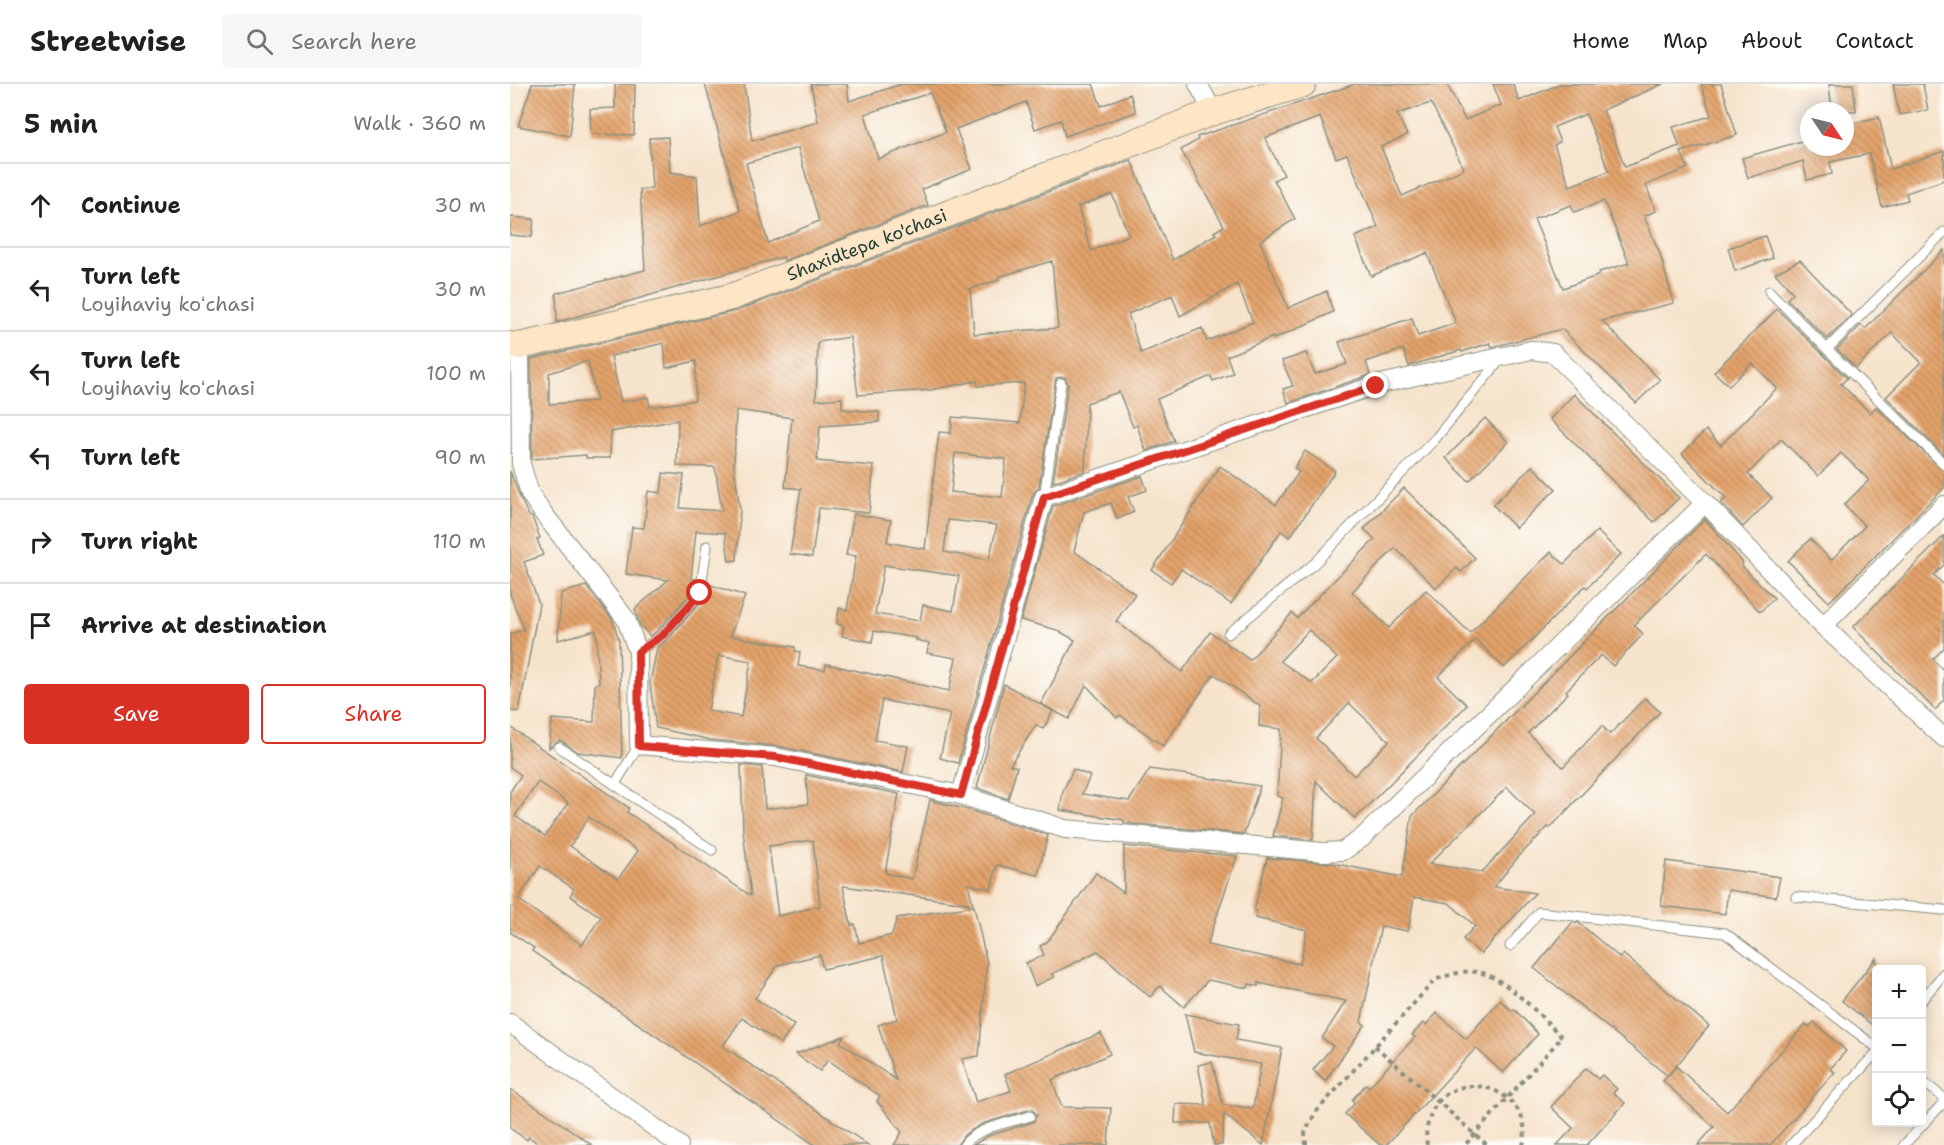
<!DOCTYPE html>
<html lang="en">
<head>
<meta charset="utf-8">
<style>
	:root { --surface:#fff; --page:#f6f6f6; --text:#202124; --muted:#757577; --line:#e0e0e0; --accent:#d93025 }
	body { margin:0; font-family:"Shantell Sans",sans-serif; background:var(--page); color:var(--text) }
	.controls { position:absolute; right:18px; bottom:18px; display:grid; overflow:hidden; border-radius:6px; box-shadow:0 3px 15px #0003 }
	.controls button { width:54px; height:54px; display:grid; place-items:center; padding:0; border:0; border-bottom:2px solid var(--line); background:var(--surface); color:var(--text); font:30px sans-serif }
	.compass { position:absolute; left:1290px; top:18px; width:54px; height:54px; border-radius:50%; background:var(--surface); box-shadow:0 3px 15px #0003; rotate:125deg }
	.stop { position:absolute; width:18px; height:18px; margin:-14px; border:4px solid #d93025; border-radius:50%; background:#fff }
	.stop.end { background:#d93025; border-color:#fff; box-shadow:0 2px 6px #0008 }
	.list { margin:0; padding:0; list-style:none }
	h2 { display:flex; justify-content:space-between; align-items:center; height:78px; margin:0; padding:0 24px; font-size:26px }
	h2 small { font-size:20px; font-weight:400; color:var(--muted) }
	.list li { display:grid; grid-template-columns:39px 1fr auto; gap:18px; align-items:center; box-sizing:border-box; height:84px; padding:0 24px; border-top:2px solid var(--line) }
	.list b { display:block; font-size:22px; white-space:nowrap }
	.list p { margin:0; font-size:20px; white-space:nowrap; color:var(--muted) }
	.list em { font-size:20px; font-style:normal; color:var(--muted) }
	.actions { display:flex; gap:12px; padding:18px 24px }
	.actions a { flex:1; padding:14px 0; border:2px solid var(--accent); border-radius:6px; text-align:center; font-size:21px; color:var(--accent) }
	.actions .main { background:var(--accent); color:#fff }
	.icon { flex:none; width:33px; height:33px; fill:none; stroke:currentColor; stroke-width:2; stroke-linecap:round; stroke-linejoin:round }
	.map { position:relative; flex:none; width:1434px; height:1061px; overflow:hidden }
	header { display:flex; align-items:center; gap:36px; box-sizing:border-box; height:84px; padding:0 30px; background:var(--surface); border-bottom:2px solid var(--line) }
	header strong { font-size:28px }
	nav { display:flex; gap:33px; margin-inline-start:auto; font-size:21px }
	.search { width:420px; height:54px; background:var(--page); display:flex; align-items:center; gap:15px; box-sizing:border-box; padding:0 21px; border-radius:6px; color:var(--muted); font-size:22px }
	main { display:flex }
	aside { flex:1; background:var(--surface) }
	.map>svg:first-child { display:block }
</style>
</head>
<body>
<header>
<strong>Streetwise</strong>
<div class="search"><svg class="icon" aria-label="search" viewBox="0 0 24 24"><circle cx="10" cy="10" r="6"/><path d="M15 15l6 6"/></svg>Search here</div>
<nav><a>Home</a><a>Map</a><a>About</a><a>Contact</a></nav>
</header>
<main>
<aside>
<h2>5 min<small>Walk · 360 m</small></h2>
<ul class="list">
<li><svg class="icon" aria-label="ahead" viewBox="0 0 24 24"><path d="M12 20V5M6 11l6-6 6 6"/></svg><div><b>Continue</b></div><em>30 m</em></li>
<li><svg class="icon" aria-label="left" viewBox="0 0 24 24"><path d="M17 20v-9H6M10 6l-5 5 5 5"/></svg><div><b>Turn left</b><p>Loyihaviy koʻchasi</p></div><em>30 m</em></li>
<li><svg class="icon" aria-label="left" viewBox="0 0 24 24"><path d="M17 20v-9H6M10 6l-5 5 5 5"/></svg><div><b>Turn left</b><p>Loyihaviy koʻchasi</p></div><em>100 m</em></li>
<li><svg class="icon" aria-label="left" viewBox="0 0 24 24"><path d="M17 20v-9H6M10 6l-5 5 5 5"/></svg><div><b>Turn left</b></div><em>90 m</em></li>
<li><svg class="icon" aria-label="right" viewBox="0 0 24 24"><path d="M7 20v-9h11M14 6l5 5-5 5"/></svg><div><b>Turn right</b></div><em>110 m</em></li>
<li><svg class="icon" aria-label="arrive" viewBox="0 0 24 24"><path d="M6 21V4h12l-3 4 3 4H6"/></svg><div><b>Arrive at destination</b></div></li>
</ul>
<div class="actions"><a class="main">Save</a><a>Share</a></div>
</aside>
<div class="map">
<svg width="1434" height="1061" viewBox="0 0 1434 1061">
	<defs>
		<pattern id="building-back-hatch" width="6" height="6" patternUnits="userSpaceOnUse" patternTransform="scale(1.5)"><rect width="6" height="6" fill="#e4a36b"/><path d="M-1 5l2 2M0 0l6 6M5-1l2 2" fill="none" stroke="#b88659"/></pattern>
	</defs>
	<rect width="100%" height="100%" fill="#fdfcf7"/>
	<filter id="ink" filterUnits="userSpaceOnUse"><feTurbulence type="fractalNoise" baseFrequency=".0167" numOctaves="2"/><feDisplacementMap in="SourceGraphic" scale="12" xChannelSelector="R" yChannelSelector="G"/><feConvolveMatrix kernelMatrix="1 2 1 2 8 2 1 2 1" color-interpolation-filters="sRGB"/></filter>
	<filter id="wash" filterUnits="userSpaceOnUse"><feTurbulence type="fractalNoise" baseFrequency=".008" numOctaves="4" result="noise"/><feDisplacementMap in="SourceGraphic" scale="24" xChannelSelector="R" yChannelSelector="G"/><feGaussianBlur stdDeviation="1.35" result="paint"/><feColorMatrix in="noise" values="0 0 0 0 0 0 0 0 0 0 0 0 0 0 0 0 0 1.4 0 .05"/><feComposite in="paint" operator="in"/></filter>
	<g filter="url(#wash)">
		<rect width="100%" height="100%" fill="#f6e3cb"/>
		<g id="blocks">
			<g fill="url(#building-back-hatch)" fill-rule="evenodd">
				<path d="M22 0H65L60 52 8 42Z"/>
				<path d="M105 0H125L124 51 81 50 80 25 105 24Z"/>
				<path d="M195 0H234L242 57 308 38 301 0H337L339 17 392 0H583L591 22 620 10 626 28 555 52 551 36 525 45 516 18 446 45 462 85 412 105 418 121 274 177 273 173 47 238 46 209 135 186 130 106 142 105 139 54 158 53 160 88 187 92 190 142 230 127ZM420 9 436 48 368 75 355 30ZM288 64 309 137 258 159 236 79Z"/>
				<path d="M845 0H937L955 36 991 21 983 0H1003L1009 17 1050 0H1153L1093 26 1115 83 1169 62 1170 64 1163 43 1201 32 1191 0H1211L1227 51 1171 68 1178 84 1136 101 1146 127 1134 132 1150 170 1164 219 1092 237 1150 296 1126 319 1052 245 982 263 980 259 952 268 951 266 899 282 893 265 856 278 860 291 778 319 773 305 783 302 772 277 796 269 805 290 837 280 829 258 902 234 908 252 946 239 917 169 861 192 845 153 868 143 837 70 826 74 810 33 755 54 774 91 764 96 785 135 750 157 778 224 817 207 823 228 764 255 763 253 717 272 723 289 703 297 701 292 647 315 664 357 636 367 627 341 623 343 609 308 577 319 575 387 543 398 558 300 555 293 546 294 529 403 523 410 448 679 430 674 440 630 372 616 365 656 398 662 393 688 267 662 201 656 146 644 140 599 147 564 158 555 195 513 198 500 235 512 220 552 285 563V567L290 568 288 582 315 586 316 580 439 607 446 574 417 569 419 559 406 556 407 554 364 547 362 558 332 552 334 542 327 540 329 524 337 526 346 472 336 471 344 430 381 436 377 458 415 465 429 348 441 349 442 333 510 339 514 299 468 302 467 297 420 306 348 311 340 253 308 258 306 316 332 314V325L369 328V338L310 342 307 377 364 382 359 429 309 424 302 473 280 470 291 405 275 403 282 334 226 326 224 383 230 425 227 476 219 477 215 449 186 447 181 494 185 495 184 506 148 546 140 552 130 541 125 525 158 496 116 490 122 443 134 444 138 407 151 409 153 389 174 391 170 424 212 427 205 383 167 382 168 336 101 348 100 374H76V371L22 375 21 275 226 227 621 76 663 176 706 150 704 148 714 142 671 66 688 56 687 53ZM921 19 954 85 892 112 871 63 897 51 887 30ZM1076 30 1099 87 1060 102 1044 61 1050 58 1044 43ZM602 110 619 151 581 167 568 123ZM1094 117 1119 179 1089 188 1090 191 1053 204 1024 135 1061 121 1064 128ZM542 177 548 244 464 250 460 205 489 196 488 193ZM727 200 743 238 697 257 692 244 631 269 618 230 662 211 670 232ZM154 259 156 284 186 277 185 316 140 323 138 313 111 318 101 272ZM78 277 87 317 39 320V289ZM445 369 496 375 492 413 441 408ZM438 436 487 441 479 476 434 468ZM374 481 449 492 443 527 413 521 410 537 365 530ZM208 571 241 577 231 633 198 627Z"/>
				<path d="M1319 0H1343L1346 27H1322Z"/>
				<path d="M1383 0H1413L1418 26 1389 31Z"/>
				<path d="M1369 33 1381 85 1434 67V96L1396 109 1398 116 1372 123 1359 70 1320 78 1322 90 1297 96 1293 77 1238 94 1232 74 1299 55V63H1335V41Z"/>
				<path d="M0 133 24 135 22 153 0 151Z"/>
				<path d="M1255 152 1263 174 1225 187 1218 164Z"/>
				<path d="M1434 166V371L1376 313 1411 278 1382 249 1346 284 1327 265 1351 241 1355 245Z"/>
				<path d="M1290 176 1342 231 1317 255 1277 215 1283 209 1265 189Z"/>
				<path d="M1267 225 1337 294 1331 300 1360 329 1366 323 1434 387V404L1319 518 1278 477 1300 455 1321 476 1355 442 1334 421 1359 396 1331 369 1308 392 1271 355 1238 390 1262 414 1233 443 1211 419 1216 414 1172 370 1196 346 1211 361 1267 304 1242 279 1219 302 1204 288Z"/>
				<path d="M1064 310 1169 414 1144 438 1040 335Z"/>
				<path d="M975 334 998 358 959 397 936 374Z"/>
				<path d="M795 367 825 387 780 453 771 447 721 520 671 485 661 499 642 486 710 382 766 421 789 388 784 384Z"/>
				<path d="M1022 382 1046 405 1006 444 983 421Z"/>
				<path d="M0 387 11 416 19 432 22 433 30 454 27 455 33 471 14 478 29 520 9 628 0 627V550L14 546 0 510Z"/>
				<path d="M632 392 637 406 618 413 624 428 607 435 601 419 574 428 564 467 625 510 606 537 672 588 700 548 740 576 782 529 787 534 865 455 854 445 894 404 965 474 951 488 947 484 926 504 885 464 842 508 879 544 916 506 960 549 1041 468 1054 480 1087 447 1111 470 1077 504 1075 502 994 584 966 555 928 593 957 621 845 735 806 697 803 756 763 752 773 714 767 712 771 645 749 642 750 622 704 590 653 662 610 631 607 634 576 601 559 635 531 620 565 556 547 546 511 536 543 422ZM799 546 827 574 802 599 770 577ZM839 619 879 657 844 692 806 654Z"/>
				<path d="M1195 435 1233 479 1231 481 1264 514 1250 528 1196 470 1124 541 1133 550 1103 582 1091 571 1056 607 1058 609 1018 649 1053 683 1092 642 1100 650 1135 614 1150 628 1040 744 1038 743 1009 772 984 803 1025 809 971 870 953 855 965 842 939 819 904 813 898 847 871 842 851 938 855 941 815 997 803 986 823 962 812 954 836 917 748 899V902L739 900 738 904 698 896 674 923 650 902 640 913 588 867 542 890 544 893 525 902 516 879 534 871 530 862 537 858 586 789 614 809V762L727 772 697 861 790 880 797 846 745 834 747 827H744L757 774 822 779 892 793 902 732ZM997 703 1025 731 972 788 919 780Z"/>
				<path d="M1434 452V481L1424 491 1434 501V564L1423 575 1434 587V616L1425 626 1343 543Z"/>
				<path d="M76 502 103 536 109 557 112 674 68 668 50 656 39 664 42 635 84 638 85 600 89 599 86 546 48 556 51 509Z"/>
				<path d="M494 600 543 627 533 645 526 641 500 681 507 683 498 715 467 704Z"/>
				<path d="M0 643 119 724 117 728 241 812 233 746 231 681 252 683 255 725 298 720 296 691 389 710 375 789 402 795 420 716 459 726 538 751 528 791 487 781 481 805 458 800 463 820 333 802 341 841 345 840 349 859 382 851 387 834 464 822 477 879 469 972 452 975 466 1018 501 1007 495 990 591 949 600 970 542 996 552 1023 601 1024 598 1061H463L478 1052 523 1038 527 1031 521 1025 472 1040 455 1050 447 1061H384L392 1048 367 1017 370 1012 318 976 310 987 286 970 334 952 330 958 386 996 368 941 387 935 373 872 313 885 310 871 268 881 245 914 284 941 271 960 232 934 213 962 358 1061H305L22 867 24 864 0 848V708L11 691 0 683ZM28 698 58 719 35 752 5 732ZM79 733 128 767 108 795 60 762ZM303 756 310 822 268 832 259 762ZM30 782 64 805 60 812 91 833 72 861 8 815Z"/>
				<path d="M563 685 580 692 572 710 619 717 640 685 750 702 734 750 614 739V736L550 726 553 707Z"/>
				<path d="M1156 777 1270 793 1266 813 1218 806 1215 830 1151 822Z"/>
				<path d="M1062 839H1069L1110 874 1113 870 1199 942 1158 992 1024 884Z"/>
				<path d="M1366 874V944L1332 917Z"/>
				<path d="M990 916 1002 927 1004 925 1028 950 993 989 966 964 876 1061H870L835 1030 845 1019 842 1016 856 1000 859 1003 905 953 902 951 913 939 916 941 927 929 956 955Z"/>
				<path d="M675 930 729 940 726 956 772 964 753 1061 714 1030 712 1061H704L700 1039H665L666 1020 696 1021 688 981 702 978 713 1021 743 1024 751 980 684 968Z"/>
				<path d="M1304 938 1336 967 1320 985 1325 988 1260 1061H1188L1204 1043 1153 997 1166 982 1217 1028 1296 940 1299 943Z"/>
				<path d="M1076 984 1088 995 1092 991 1107 1005 1103 1009 1115 1019 1077 1061H1047L1063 1044 1041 1023Z"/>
				<path d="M0 1005 36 1029 82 1061H30L19 1053 17 1056 0 1044Z"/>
			</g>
		</g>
	</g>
	<g filter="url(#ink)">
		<use href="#blocks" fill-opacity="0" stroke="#8a9080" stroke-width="1.5"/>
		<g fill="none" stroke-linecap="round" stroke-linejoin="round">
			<g stroke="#8a9080" stroke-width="11">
				<g id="lane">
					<path d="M1434 148 1317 265 1434 380"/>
					<path d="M1259 207 1317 265"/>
					<path d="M534 413 551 299"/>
					<path d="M718 550 805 479 925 355 991 275"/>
					<path d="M128 568 153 551 190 509 197 462"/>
					<path d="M49 663 202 766"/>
					<path d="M105 700 129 661"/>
					<path d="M1286 813 1434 826"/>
					<path d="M1000 862 1029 828 1215 849 1366 963"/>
					<path d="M1412 916 1434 889"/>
					<path d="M1412 997 1434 1014"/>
					<path d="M454 1061C466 1043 500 1039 520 1032"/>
					<path d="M1281 1061 1366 969"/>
					<path d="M1394 1061 1434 1018"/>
				</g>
			</g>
			<g stroke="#8a9080" stroke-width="20">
				<g id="street">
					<path d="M688 0 703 28"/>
					<path d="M10 262 11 380 20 410 33 429 116 535 128 568 129 661 265 673 451 711 555 745 814 768 833 767 852 754 1195 419"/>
					<path d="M1313 542 1434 654"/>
					<path d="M451 711 534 413 866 301 1021 266 1043 269 1195 419 1313 542 1434 421"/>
					<path d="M0 939 169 1061"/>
				</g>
			</g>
			<g stroke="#8a9080" stroke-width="28">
				<g id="secondary">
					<path id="s1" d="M0 261 10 262 221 213 703 28 793 0"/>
				</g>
			</g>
			<g stroke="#8a9080" stroke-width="4" stroke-dasharray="4.5 4.5" stroke-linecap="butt">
				<path d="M865 962 977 1061"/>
				<path d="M796 1061 795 1048 806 1028 925 896C939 891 952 886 967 888 994 891 1032 934 1052 953L955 1061"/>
				<path d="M917 1061C915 1050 917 1040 921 1030 943 977 1027 1006 1013 1061"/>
			</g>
			<use href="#lane" stroke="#fff" stroke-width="9"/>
			<use href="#street" stroke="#fff" stroke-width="18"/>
			<use href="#secondary" stroke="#fee5c5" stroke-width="26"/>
		</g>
	</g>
	<g fill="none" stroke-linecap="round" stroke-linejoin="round" filter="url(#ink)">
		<path stroke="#d93025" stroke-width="8" d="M190 509 153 551 128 568 129 662 265 673 451 711 534 413 866 302"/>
	</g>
	<g text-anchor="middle" stroke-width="4.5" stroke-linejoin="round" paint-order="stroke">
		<g font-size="18" fill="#1f3d34" stroke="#fdfcf7">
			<text dy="6" stroke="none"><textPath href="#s1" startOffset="372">Shaxidtepa ko'chasi</textPath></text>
		</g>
	</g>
</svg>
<div class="controls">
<button>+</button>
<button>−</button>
<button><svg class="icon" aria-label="locate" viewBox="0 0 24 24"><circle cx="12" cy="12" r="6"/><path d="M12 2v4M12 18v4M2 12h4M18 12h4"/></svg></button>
</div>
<svg class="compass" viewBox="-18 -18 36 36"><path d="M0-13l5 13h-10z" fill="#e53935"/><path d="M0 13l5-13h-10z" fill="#757577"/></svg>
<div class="stop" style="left:190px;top:509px"></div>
<div class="stop end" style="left:866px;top:302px"></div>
</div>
</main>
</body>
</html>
